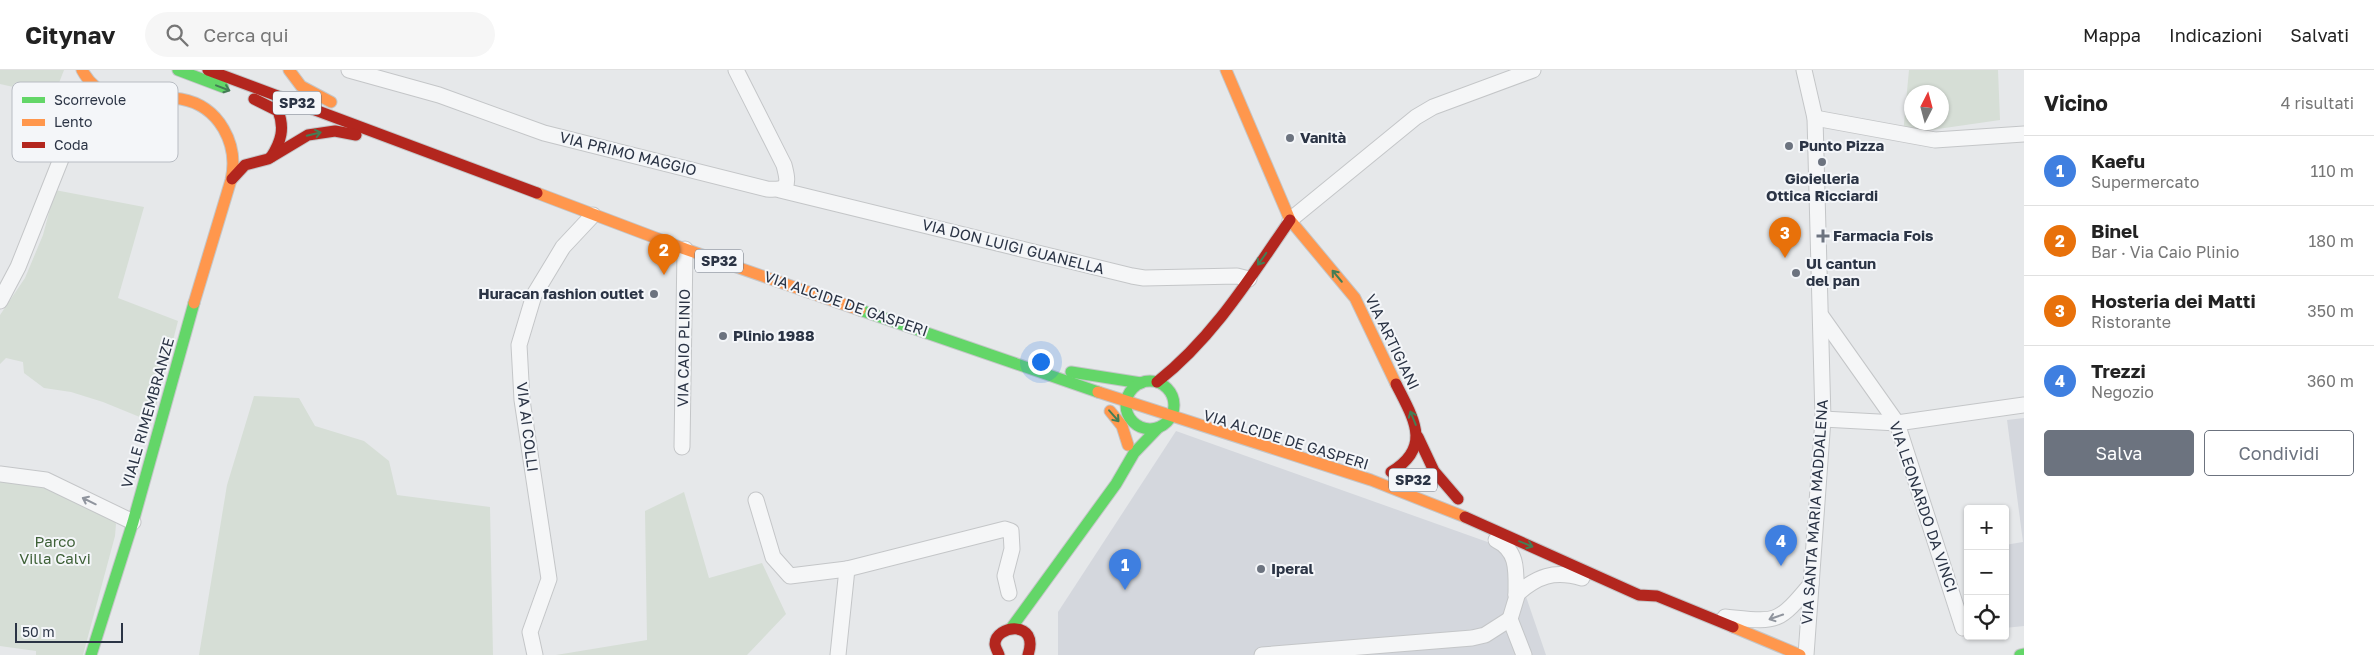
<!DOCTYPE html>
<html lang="it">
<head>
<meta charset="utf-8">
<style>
	:root { --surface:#fff; --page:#f6f6f6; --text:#222; --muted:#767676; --line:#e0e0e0; --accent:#6c737f }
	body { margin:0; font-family:"Golos Text",sans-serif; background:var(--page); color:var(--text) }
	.controls { position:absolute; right:15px; bottom:15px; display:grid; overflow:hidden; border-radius:5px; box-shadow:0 1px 4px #0004 }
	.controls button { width:45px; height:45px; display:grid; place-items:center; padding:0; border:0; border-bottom:1px solid var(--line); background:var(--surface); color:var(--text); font:25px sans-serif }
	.compass { position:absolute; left:1904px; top:15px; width:45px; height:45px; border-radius:50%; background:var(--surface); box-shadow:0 1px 4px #0004; rotate:6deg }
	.scale { position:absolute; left:15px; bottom:12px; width:108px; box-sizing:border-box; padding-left:5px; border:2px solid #2b3445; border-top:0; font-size:14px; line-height:18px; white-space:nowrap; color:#2b3445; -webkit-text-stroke:4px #f4f6f9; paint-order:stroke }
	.you { position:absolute; left:1040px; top:291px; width:18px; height:18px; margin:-12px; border:4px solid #fff; border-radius:50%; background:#1a73e8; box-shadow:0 0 0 8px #1a73e833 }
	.badge { display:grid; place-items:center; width:32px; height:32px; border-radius:50%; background:var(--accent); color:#fff; font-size:16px; font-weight:700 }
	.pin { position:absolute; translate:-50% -41px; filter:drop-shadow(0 1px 2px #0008) }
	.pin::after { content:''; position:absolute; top:26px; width:18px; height:15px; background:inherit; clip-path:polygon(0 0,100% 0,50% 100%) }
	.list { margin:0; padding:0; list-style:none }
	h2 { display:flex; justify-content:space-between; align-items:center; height:65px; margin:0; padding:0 20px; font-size:21px }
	h2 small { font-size:16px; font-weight:400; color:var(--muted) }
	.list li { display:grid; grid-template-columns:32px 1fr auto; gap:15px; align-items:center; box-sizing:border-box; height:70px; padding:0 20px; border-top:1px solid var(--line) }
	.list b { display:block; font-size:19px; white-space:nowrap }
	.list p { margin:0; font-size:16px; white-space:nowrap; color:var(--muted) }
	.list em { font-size:16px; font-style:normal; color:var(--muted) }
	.actions { display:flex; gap:10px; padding:15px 20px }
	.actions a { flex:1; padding:11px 0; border:1px solid var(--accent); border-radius:5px; text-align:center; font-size:18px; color:var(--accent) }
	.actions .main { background:var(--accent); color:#fff }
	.icon { flex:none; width:28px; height:28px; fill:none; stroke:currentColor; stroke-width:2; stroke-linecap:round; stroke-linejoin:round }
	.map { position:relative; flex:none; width:2024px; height:585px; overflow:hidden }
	header { display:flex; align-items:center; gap:30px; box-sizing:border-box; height:70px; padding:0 25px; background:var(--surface); border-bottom:1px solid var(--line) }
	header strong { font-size:24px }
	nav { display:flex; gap:28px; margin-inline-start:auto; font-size:18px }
	.search { width:350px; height:45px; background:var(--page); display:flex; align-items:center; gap:12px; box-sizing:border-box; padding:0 18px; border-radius:28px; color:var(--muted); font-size:19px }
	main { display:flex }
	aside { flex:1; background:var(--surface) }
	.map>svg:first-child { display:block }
</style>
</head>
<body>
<header>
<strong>Citynav</strong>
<div class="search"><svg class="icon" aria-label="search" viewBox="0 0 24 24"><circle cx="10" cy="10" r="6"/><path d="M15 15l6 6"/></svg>Cerca qui</div>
<nav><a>Mappa</a><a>Indicazioni</a><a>Salvati</a></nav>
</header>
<main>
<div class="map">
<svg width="2024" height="585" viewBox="0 0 2024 585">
	<rect width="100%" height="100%" fill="#e6e8ea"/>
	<g fill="#d4d7dd">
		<path d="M2024 348V556L2005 558V475L2023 472 2007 350Z"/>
		<path d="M1176 361 1510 480 1546 585H1058V542Z"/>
	</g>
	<g fill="#d6ded6" fill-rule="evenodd">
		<path d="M0 0H64L54 26 0 14Z"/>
		<path d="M1909 0H1998L2000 50 1903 64ZM1912 22H1942V52H1912Z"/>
		<path d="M55 120 144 137 118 228 178 251 152 352 103 332 71 322 44 318 24 303 23 292 6 288 0 294V245L25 208 43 165Z"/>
		<path d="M254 326 299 328 315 356 364 371 389 391 397 425 490 437 493 585H199L227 415Z"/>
		<path d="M0 408 44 415 113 449 116 454 115 466 83 585H36V581L0 576Z"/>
		<path d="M684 422 709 508 762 493 786 544 747 585H556L647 570 645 441Z"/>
	</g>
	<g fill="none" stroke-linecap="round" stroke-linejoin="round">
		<g stroke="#c4c6c8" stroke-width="17">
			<g id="street">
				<path d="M349 0 439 25 544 63 767 119C789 121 789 114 784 95L736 0"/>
				<path d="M1804 0 1815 48 1823 349 1806 585"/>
				<path d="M1815 48 1935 70 2024 64"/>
				<path d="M780 120 1132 206 1144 208 1237 206 1249 209"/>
				<path d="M1290 150 1416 47 1433 37 1533 0"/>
				<path d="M0 231 18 197 61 89"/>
				<path d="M1822 247 1897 353 1963 558"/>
				<path d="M1823 349 1897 353 2024 335"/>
				<path d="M682 377 685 179"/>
				<path d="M0 404 46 410 133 452"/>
				<path d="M756 430 773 487 790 506 847 499"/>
				<path d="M1496 470C1519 481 1516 503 1516 525"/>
				<path d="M1520 516 1510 549 1524 585"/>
				<path d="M1516 525C1537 506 1554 500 1582 508"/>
				<path d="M1725 547C1777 552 1777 555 1811 514"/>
				<path d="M535 585 530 562 549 509 522 330 519 275 534 225 563 177 593 145"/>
				<path d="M838 585 847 499 1005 459 1011 461 1012 479 1005 506 1009 523"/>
				<path d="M1262 585 1472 568 1485 565 1510 549"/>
			</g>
		</g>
		<g stroke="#c4c6c8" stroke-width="13">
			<g id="fast">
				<path d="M178 0 223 17"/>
				<path d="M860 240 1098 322"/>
				<path d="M1071 302 1141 313"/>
				<circle cx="1150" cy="335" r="24"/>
				<path d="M1012 557 1116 414 1134 383 1158 358"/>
				<path d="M91 585 133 452 194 233"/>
				<path d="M2020 585 2024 584"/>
			</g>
		</g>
		<g stroke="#c4c6c8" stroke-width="13">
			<g id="slow">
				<path d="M82 0C105 42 144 23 181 29 220 36 239 75 231 110L194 233"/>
				<path d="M289 0 301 16 331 32"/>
				<path d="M1226 0 1290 150 1355 228 1396 314"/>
				<path d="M537 123 685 179 860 240"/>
				<path d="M1098 322 1371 410 1465 447"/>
				<path d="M1110 341 1122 356 1128 375"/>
				<path d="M1733 557 1800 585"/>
			</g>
		</g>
		<g stroke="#c4c6c8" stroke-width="13">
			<g id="jam">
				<path d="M208 0 537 123"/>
				<path d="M254 29 278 41C285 58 281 72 271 87"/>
				<path d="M232 109 245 95 268 89 308 65 335 61 356 65"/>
				<path d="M1157 312C1213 268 1250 208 1290 150"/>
				<path d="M1418 367 1434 401 1458 429"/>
				<path d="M1391 402C1433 377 1413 348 1396 314"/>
				<path d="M1465 447 1639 525 1657 526 1733 557"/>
				<path d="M999 585C998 582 995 577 995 574 995 555 1040 549 1028 585"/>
			</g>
		</g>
		<use href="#street" stroke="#f5f6f7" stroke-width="15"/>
		<use href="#fast" stroke="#63d668" stroke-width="11"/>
		<use href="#slow" stroke="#ff974d" stroke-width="11"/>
		<use href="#jam" stroke="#b3261e" stroke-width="11"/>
	</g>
	<defs><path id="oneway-shaft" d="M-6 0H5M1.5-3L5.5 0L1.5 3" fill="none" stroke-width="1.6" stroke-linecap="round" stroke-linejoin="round" transform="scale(1.25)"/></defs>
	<g stroke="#447d55">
		<use href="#oneway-shaft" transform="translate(223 18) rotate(21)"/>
		<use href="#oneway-shaft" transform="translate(314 64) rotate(-14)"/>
		<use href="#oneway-shaft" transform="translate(1262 189) rotate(125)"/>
		<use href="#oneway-shaft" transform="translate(1337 206) rotate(-130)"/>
		<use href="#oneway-shaft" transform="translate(1114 346) rotate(49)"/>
		<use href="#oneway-shaft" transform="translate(1413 348) rotate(-112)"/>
		<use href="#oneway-shaft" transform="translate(1526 474) rotate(22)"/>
	</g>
	<g stroke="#90959e">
		<use href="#oneway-shaft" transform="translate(89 431) rotate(-154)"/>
		<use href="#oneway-shaft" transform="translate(1776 547) rotate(161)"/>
	</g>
	<g fill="#6c737f" stroke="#f4f6f9" stroke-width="2">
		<circle cx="1290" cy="68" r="5"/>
		<circle cx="1789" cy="76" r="5"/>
		<circle cx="1822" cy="92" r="5"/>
		<path d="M1820.5 158.5h5v5h5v5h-5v5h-5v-5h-5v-5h5z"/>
		<circle cx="1796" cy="203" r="5"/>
		<circle cx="654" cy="224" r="5"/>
		<circle cx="723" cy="266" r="5"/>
		<circle cx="1261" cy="499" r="5"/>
	</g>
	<g text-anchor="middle" stroke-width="4" stroke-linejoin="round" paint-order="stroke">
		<g fill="#f4f6f9" stroke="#676e7b" stroke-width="1">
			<rect x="273" y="21.5" width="48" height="23" rx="4"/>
			<rect x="695" y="179.5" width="48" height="23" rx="4"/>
			<rect x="1389" y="398.5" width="48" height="23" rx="4"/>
		</g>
		<g font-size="14" font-weight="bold" fill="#2b3445">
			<text x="297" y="38">SP32</text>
			<text x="719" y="196">SP32</text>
			<text x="1413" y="415">SP32</text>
		</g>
		<g font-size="15" font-weight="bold" fill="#2b3445" stroke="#f4f6f9" text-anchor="start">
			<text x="1300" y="73">Vanità</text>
			<text x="1799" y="81">Punto Pizza</text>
			<text x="1822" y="114" text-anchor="middle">Gioielleria<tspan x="1822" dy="17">Ottica Ricciardi</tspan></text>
			<text x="1833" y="171">Farmacia Fois</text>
			<text x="1806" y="199">Ul cantun<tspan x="1806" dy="17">del pan</tspan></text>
			<text x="644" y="229" text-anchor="end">Huracan fashion outlet</text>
			<text x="733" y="271">Plinio 1988</text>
			<text x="1271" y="504">Iperal</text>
		</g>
		<g font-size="15" fill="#2b3445" stroke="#f4f6f9">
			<text transform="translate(628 84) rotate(14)" y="5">VIA PRIMO MAGGIO</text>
			<text transform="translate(1013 177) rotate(14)" y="5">VIA DON LUIGI GUANELLA</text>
			<text transform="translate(846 234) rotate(19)" y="5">VIA ALCIDE DE GASPERI</text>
			<text transform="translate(1392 272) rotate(64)" y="5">VIA ARTIGIANI</text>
			<text transform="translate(684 278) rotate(-89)" y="5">VIA CAIO PLINIO</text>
			<text transform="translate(148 343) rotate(-74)" y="5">VIALE RIMEMBRANZE</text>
			<text transform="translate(527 357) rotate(83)" y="5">VIA AI COLLI</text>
			<text transform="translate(1286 370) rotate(17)" y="5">VIA ALCIDE DE GASPERI</text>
			<text transform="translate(1923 437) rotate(71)" y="5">VIA LEONARDO DA VINCI</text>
			<text transform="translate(1815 442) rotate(-86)" y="5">VIA SANTA MARIA MADDALENA</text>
		</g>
		<g font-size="15" fill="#3f6138" stroke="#f4f6f9">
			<text x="55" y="477">Parco<tspan x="55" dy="17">Villa Calvi</tspan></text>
		</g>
	</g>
	<rect x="12" y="12" width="166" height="80" rx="8" fill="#f4f6f9" stroke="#b8bcc3" stroke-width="1"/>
	<rect x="22" y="27" width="23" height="6" fill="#63d668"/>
	<rect x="22" y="49" width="23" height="7" fill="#ff974d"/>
	<rect x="22" y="72" width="23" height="6" fill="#b3261e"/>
	<g font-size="14" fill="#2b3445">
		<text x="54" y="35">Scorrevole</text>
		<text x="54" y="57">Lento</text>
		<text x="54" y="80">Coda</text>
	</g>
</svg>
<div class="controls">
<button>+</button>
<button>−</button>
<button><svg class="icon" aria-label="locate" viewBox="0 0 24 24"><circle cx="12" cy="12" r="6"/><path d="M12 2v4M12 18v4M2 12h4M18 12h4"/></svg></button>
</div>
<svg class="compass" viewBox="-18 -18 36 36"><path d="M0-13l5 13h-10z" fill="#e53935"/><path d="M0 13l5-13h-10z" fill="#767676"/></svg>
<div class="scale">50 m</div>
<div class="you"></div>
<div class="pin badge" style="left:1125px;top:520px;background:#3f7fe0">1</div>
<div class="pin badge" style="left:664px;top:205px;background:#e8710a">2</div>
<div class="pin badge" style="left:1785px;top:188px;background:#e8710a">3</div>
<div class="pin badge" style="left:1781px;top:496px;background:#3f7fe0">4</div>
</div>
<aside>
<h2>Vicino<small>4 risultati</small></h2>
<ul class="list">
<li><span class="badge" style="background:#3f7fe0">1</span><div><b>Kaefu</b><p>Supermercato</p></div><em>110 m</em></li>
<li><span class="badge" style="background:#e8710a">2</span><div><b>Binel</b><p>Bar · Via Caio Plinio</p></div><em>180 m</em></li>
<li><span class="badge" style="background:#e8710a">3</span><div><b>Hosteria dei Matti</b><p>Ristorante</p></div><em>350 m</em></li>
<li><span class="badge" style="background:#3f7fe0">4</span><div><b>Trezzi</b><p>Negozio</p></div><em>360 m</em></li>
</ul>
<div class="actions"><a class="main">Salva</a><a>Condividi</a></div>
</aside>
</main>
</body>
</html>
